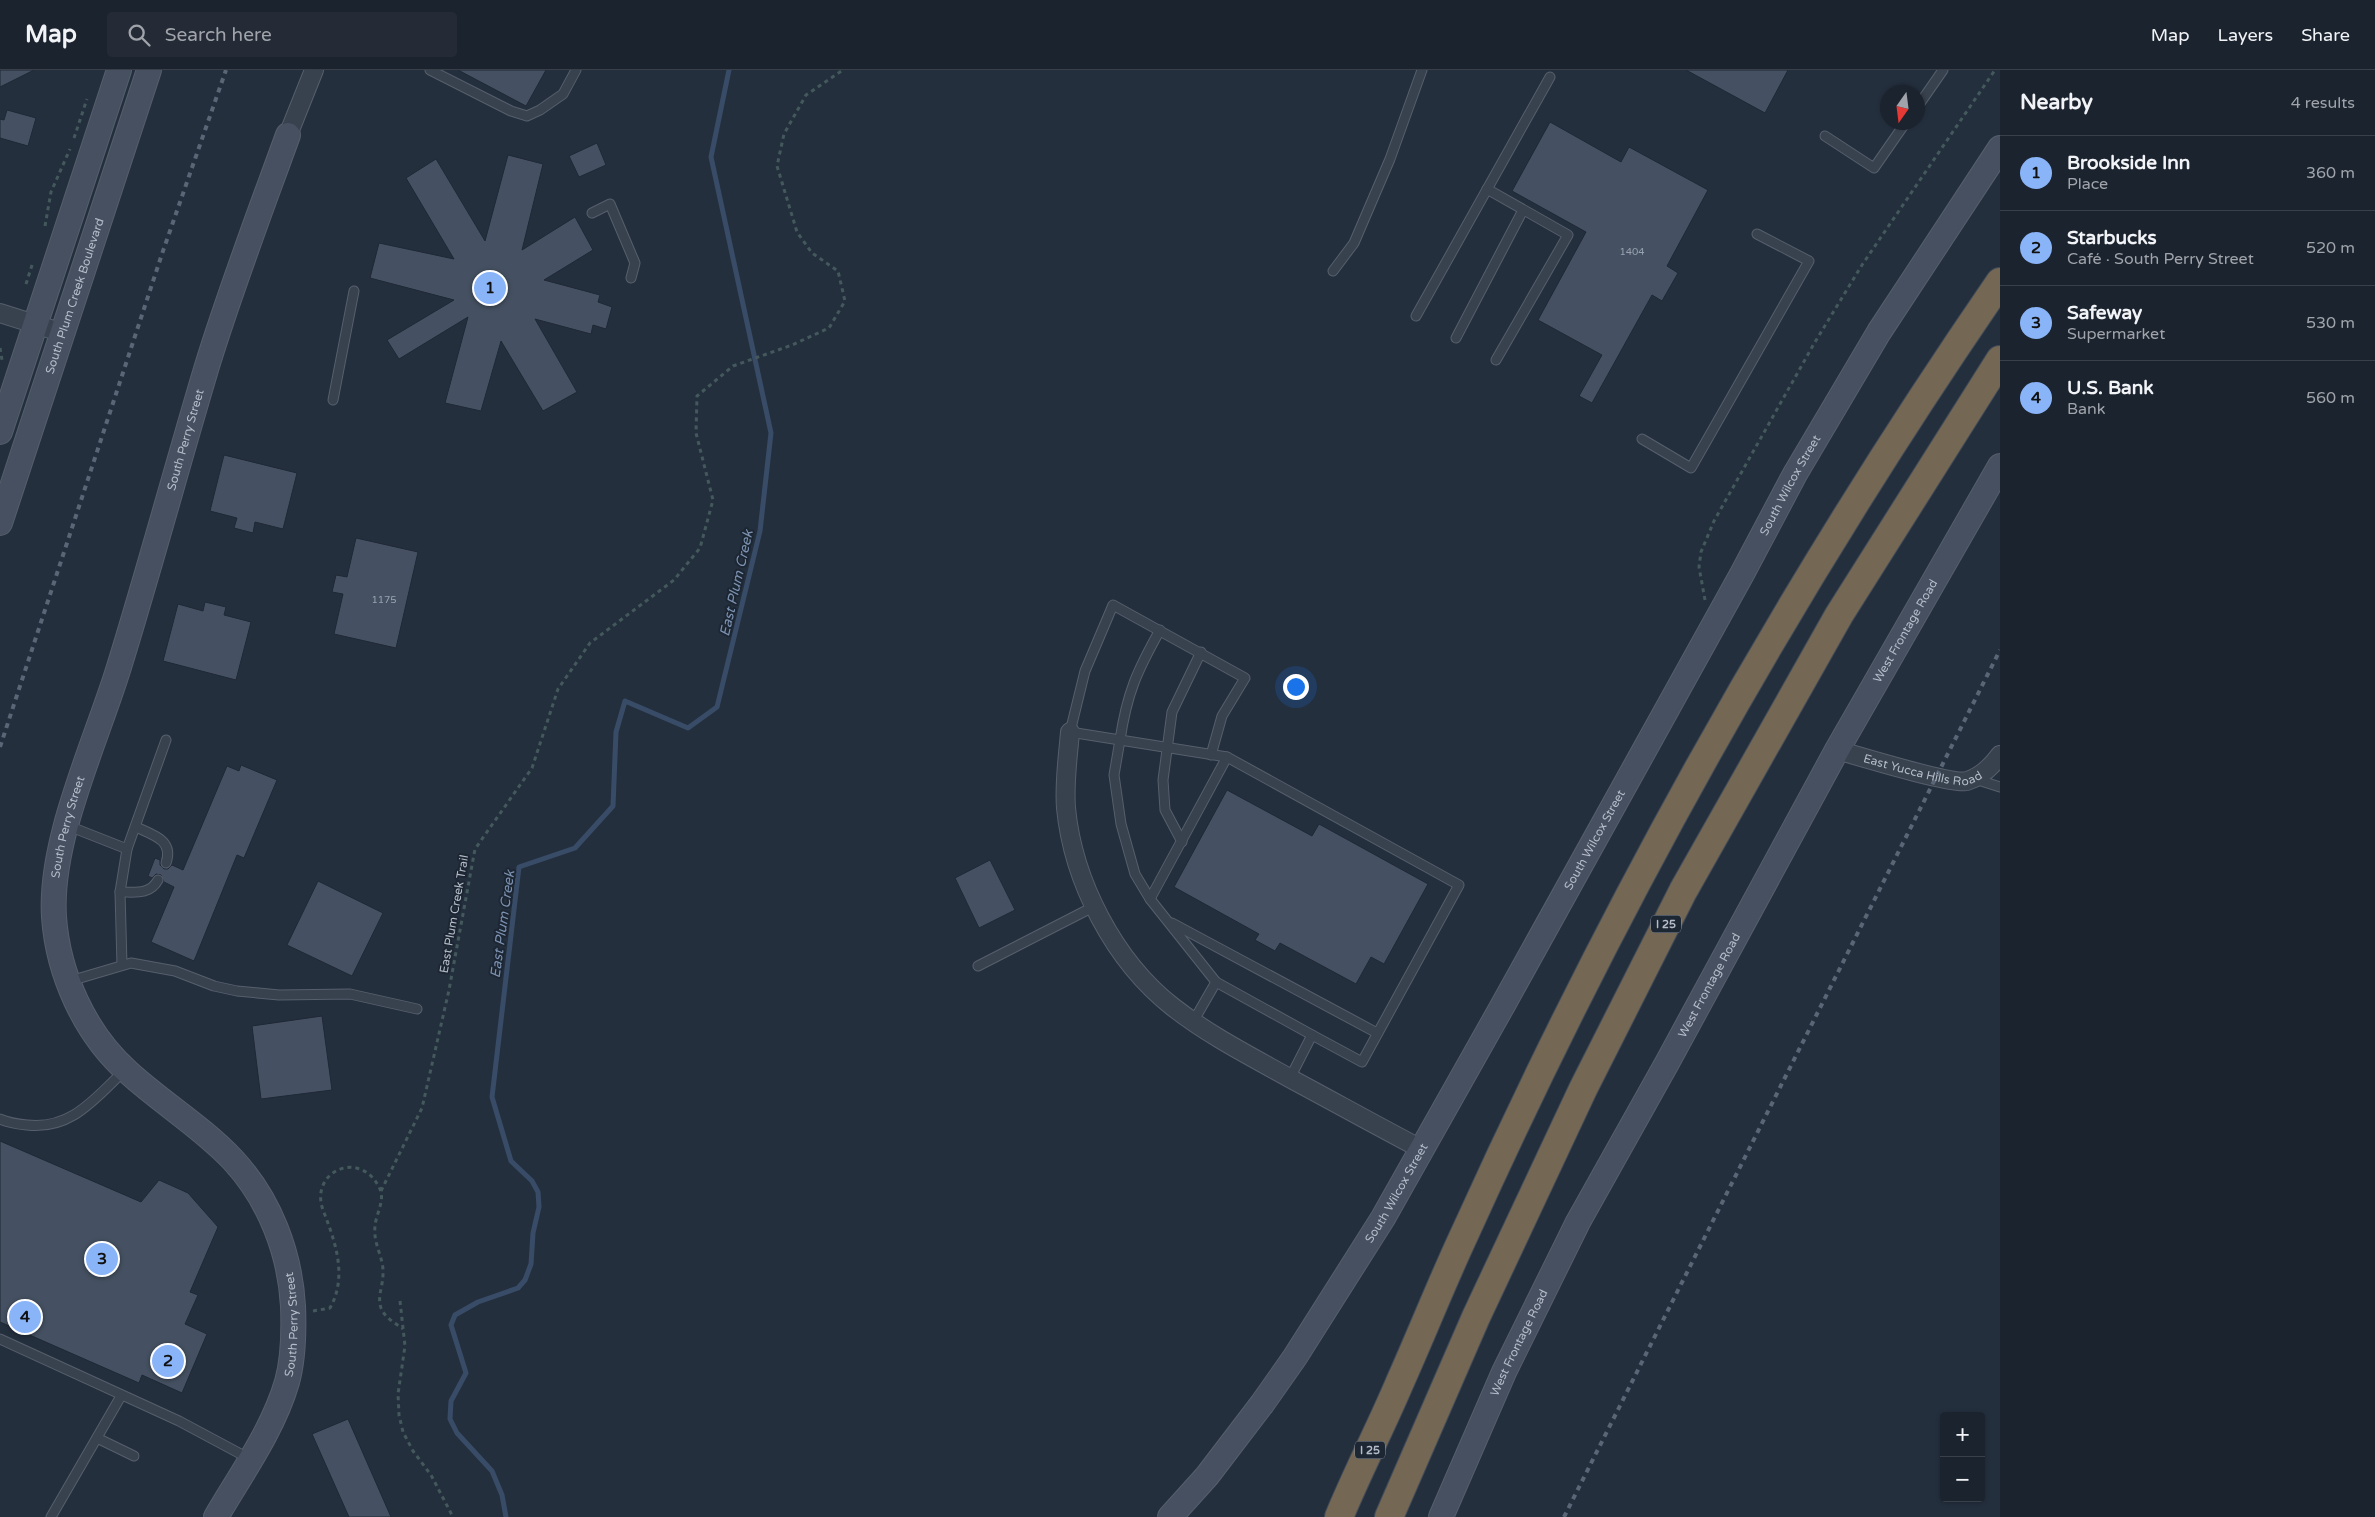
<!DOCTYPE html>
<html lang="en">
<head>
<meta charset="utf-8">
<style>
	:root { --surface:#1b232e; --page:#242b36; --text:#f1f3f6; --muted:#a0a4aa; --line:#39404a; --accent:#8ab4f8 }
	body { margin:0; font-family:"Varela Round",sans-serif; background:var(--page); color:var(--text) }
	.controls { position:absolute; right:15px; bottom:15px; display:grid; overflow:hidden; border-radius:5px; box-shadow:0 1px 4px #0004 }
	.controls button { width:45px; height:45px; display:grid; place-items:center; padding:0; border:0; border-bottom:1px solid var(--line); background:var(--surface); color:var(--text); font:25px sans-serif }
	.compass { position:absolute; left:1880px; top:15px; width:45px; height:45px; border-radius:50%; background:var(--surface); box-shadow:0 1px 4px #0004; rotate:194deg }
	.you { position:absolute; left:1295px; top:616px; width:18px; height:18px; margin:-12px; border:4px solid #fff; border-radius:50%; background:#1a73e8; box-shadow:0 0 0 8px #1a73e833 }
	.badge { display:grid; place-items:center; width:32px; height:32px; border-radius:50%; background:var(--accent); color:#111; font-size:16px; font-weight:700 }
	.pin { position:absolute; translate:-50% -50%; border:2px solid #fff; box-shadow:0 1px 5px #0006 }
	.list { margin:0; padding:0; list-style:none }
	h2 { display:flex; justify-content:space-between; align-items:center; height:65px; margin:0; padding:0 20px; font-size:21px }
	h2 small { font-size:16px; font-weight:400; color:var(--muted) }
	.list li { display:grid; grid-template-columns:32px 1fr auto; gap:15px; align-items:center; box-sizing:border-box; height:75px; padding:0 20px; border-top:1px solid var(--line) }
	.list b { display:block; font-size:19px; white-space:nowrap }
	.list p { margin:0; font-size:16px; white-space:nowrap; color:var(--muted) }
	.list em { font-size:16px; font-style:normal; color:var(--muted) }
	.icon { flex:none; width:28px; height:28px; fill:none; stroke:currentColor; stroke-width:2; stroke-linecap:round; stroke-linejoin:round }
	.map { position:relative; flex:none; width:2000px; height:1447px; overflow:hidden }
	header { display:flex; align-items:center; gap:30px; box-sizing:border-box; height:70px; padding:0 25px; background:var(--surface); border-bottom:1px solid var(--line) }
	header strong { font-size:24px }
	nav { display:flex; gap:28px; margin-inline-start:auto; font-size:18px }
	.search { width:350px; height:45px; background:var(--page); display:flex; align-items:center; gap:12px; box-sizing:border-box; padding:0 18px; border-radius:5px; color:var(--muted); font-size:19px }
	main { display:flex }
	aside { flex:1; background:var(--surface) }
	.map>svg:first-child { display:block }
</style>
</head>
<body>
<header>
<strong>Map</strong>
<div class="search"><svg class="icon" aria-label="search" viewBox="0 0 24 24"><circle cx="10" cy="10" r="6"/><path d="M15 15l6 6"/></svg>Search here</div>
<nav><a>Map</a><a>Layers</a><a>Share</a></nav>
</header>
<main>
<div class="map">
<svg width="2000" height="1447" viewBox="0 0 2000 1447">
	<rect width="100%" height="100%" fill="#242f3e"/>
	<g fill="none" stroke-linecap="round" stroke-linejoin="round">
		<path stroke="#394c67" stroke-width="5" d="M506 1447 502 1425 492 1401 457 1363 450 1349 451 1331 466 1303 451 1255 455 1245 478 1232 518 1218 525 1210 531 1194 533 1163 539 1137 538 1122 532 1111 511 1091 492 1027 519 797 575 778 613 736 616 662 625 631 688 658 717 637 760 461 771 363 711 87 729 0"/>
	</g>
	<g fill="#455162" stroke="#1f2835">
		<path d="M0 0H34L0 17Z"/>
		<path d="M458 0H546L526 36Z"/>
		<path d="M1686 0H1788L1765 43Z"/>
		<path d="M7 40 36 48 28 76 0 68V49L4 50Z"/>
		<path d="M1550 52 1621 92 1629 77 1708 120 1667 196 1678 203 1662 231 1652 225 1592 333 1579 326 1602 285 1538 250 1586 162 1512 121Z"/>
		<path d="M597 73 606 95 579 107 569 86Z"/>
		<path d="M508 85 543 94 522 180 575 147 593 180 544 210 600 225 598 232 612 237 606 259 593 255 591 264 535 249 577 322 543 341 501 271 481 341 445 333 468 247 399 289 387 270 454 230 370 208 379 173 454 189 406 108 436 89 485 171Z"/>
		<path d="M224 385 297 403 283 459 255 452 253 463 234 458 237 448 210 441Z"/>
		<path d="M356 468 418 482 396 578 334 564 343 524 332 522 336 505 347 507Z"/>
		<path d="M205 532 226 537 224 545 251 552 236 610 163 591 178 534 203 541Z"/>
		<path d="M241 695 277 710 244 788 237 785 194 891 151 872 174 817 164 812 161 805 156 804 152 808 148 806 155 788 160 790V795L164 799H168L172 795 183 800 227 696 239 701Z"/>
		<path d="M1227 720 1312 766 1319 754 1428 814 1384 894 1371 887 1356 914 1280 873 1275 881 1255 870 1259 864 1174 817Z"/>
		<path d="M990 790 1015 840 979 858 955 808Z"/>
		<path d="M318 811 383 843 352 906 287 875Z"/>
		<path d="M322 946 332 1020 261 1029 252 956Z"/>
		<path d="M0 1071 141 1132 159 1110 188 1123 218 1157 190 1222 198 1225 185 1254 207 1264 182 1323 142 1305 139 1313 0 1252Z"/>
		<path d="M348 1349 391 1447H349L312 1364Z"/>
	</g>
	<g fill="none" stroke-linecap="round" stroke-linejoin="round">
		<g stroke="#565f6c" stroke-width="11">
			<g id="lane">
				<path d="M430 0 511 41 527 46 540 40 563 24 576 0"/>
				<path d="M1918 36 1943 0"/>
				<path d="M1825 66 1874 98 1906 52"/>
				<path d="M1487 119 1568 165 1496 290"/>
				<path d="M592 143 610 134 635 193 631 208"/>
				<path d="M1333 201 1354 173 1390 89 1422 0"/>
				<path d="M1416 246 1550 7"/>
				<path d="M1456 268 1523 140"/>
				<path d="M333 330 354 221"/>
				<path d="M1642 369 1691 398 1809 191 1757 164"/>
				<path d="M1160 560C1137 601 1127 623 1120 670L1070 662 1085 601 1113 535 1245 608 1222 646 1211 685"/>
				<path d="M1975 709 2000 717"/>
				<path d="M66 755 127 779 120 822 122 895"/>
				<path d="M136 757C153 765 174 770 166 793"/>
				<path d="M1182 772 1165 740 1163 710 1172 642 1201 582"/>
				<path d="M127 779 166 670"/>
				<path d="M120 822C135 822 150 825 158 810"/>
				<path d="M1150 829 1227 687 1459 815 1362 992 1312 965 1290 1008"/>
				<path d="M1172 853 1377 963"/>
				<path d="M978 896 1095 836"/>
				<path d="M70 911 131 893 175 901 214 916 237 921 279 925 350 924 417 939"/>
				<path d="M1216 912 1312 965"/>
				<path d="M1193 952 1216 912 1150 829 1135 804 1121 754 1114 705 1120 670 1227 687"/>
				<path d="M0 1049C9 1053 17 1054 27 1055 72 1060 95 1028 125 1000"/>
				<path d="M0 1269 179 1351 250 1389"/>
				<path d="M97 1368 134 1386"/>
				<path d="M51 1447 121 1326"/>
			</g>
		</g>
		<g stroke="#565f6c" stroke-width="20">
			<g id="street">
				<path d="M288 65 314 0"/>
				<path d="M0 243 63 263"/>
				<path d="M1070 662C1068 687 1064 712 1066 738 1073 811 1114 891 1173 937 1210 966 1252 987 1293 1010 1336 1033 1379 1057 1423 1080"/>
				<path id="s1" d="M1837 680C1858 686 1953 715 1967 711 1980 707 1992 696 2000 685"/>
			</g>
		</g>
		<g stroke="#565f6c" stroke-width="26">
			<g id="secondary">
				<path d="M0 362 119 0"/>
				<path id="s2" d="M0 453 149 0"/>
				<path id="s3" d="M216 1447C241 1404 273 1360 287 1312 294 1287 294 1261 293 1236 290 1183 270 1130 233 1090 202 1057 162 1033 128 1002 85 964 58 904 54 847 49 770 96 672 119 597 150 497 177 396 207 296 231 218 260 142 288 65"/>
				<path id="s4" d="M1170 1447 1207 1406 1262 1334 1295 1287 1383 1148 1503 935 1742 504 1795 404 1879 262 2000 78"/>
				<path id="s5" d="M1441 1447 1504 1302 1578 1152 1667 993 1837 680 2000 396"/>
			</g>
		</g>
		<g stroke="#434c59" stroke-width="30">
			<g id="highway">
				<path d="M1339 1447C1358 1401 1381 1357 1400 1312 1422 1263 1442 1212 1465 1163 1614 833 1795 510 2000 212"/>
				<path d="M1389 1447 1476 1247 1583 1019 1683 821 1839 545 2000 290"/>
			</g>
		</g>
		<g stroke="#44595c" stroke-width="3" stroke-dasharray="4 4" stroke-linecap="butt">
			<path d="M74 68 87 29"/>
			<path d="M45 156 51 122 70 79"/>
			<path d="M26 214 33 192"/>
			<path d="M0 278 2 290"/>
			<path d="M1705 530 1699 497 1701 482 1714 451 1815 272 1862 195 1995 0"/>
			<path d="M381 1121 422 1038 449 920 475 779 532 698 558 619 590 573 674 510 700 478 713 430 696 363 697 326 733 296 792 275 829 258 845 231 838 201 812 183 797 162 777 96 784 64 806 25 843 0"/>
			<path d="M400 1231 405 1276 398 1324 399 1345 403 1362 413 1381 431 1405 453 1447"/>
			<path d="M313 1241 330 1238C348 1206 335 1171 323 1140 309 1101 361 1078 380 1119 385 1131 376 1144 375 1156 373 1175 384 1187 383 1204 383 1216 377 1227 381 1238 385 1248 395 1253 403 1259"/>
		</g>
		<use href="#lane" stroke="#38414e" stroke-width="9"/>
		<use href="#street" stroke="#38414e" stroke-width="18"/>
		<use href="#secondary" stroke="#465061" stroke-width="24"/>
		<use href="#highway" stroke="#746855" stroke-width="28"/>
		<g stroke="#5a6575" stroke-width="4" stroke-dasharray="5 5" stroke-linecap="butt">
			<path d="M0 677 163 181 226 0"/>
			<path d="M1564 1447 2000 580"/>
		</g>
	</g>
	<g text-anchor="middle" stroke-width="4" stroke-linejoin="round" paint-order="stroke">
		<g font-size="10" fill="#98a1af">
			<text x="1632" y="185">1404</text>
			<text x="384" y="533">1175</text>
		</g>
		<g fill="#1d2633" stroke="#878f9c" stroke-width="1">
			<rect x="1651" y="845.5" width="30" height="17" rx="4"/>
			<rect x="1355" y="1371.5" width="30" height="17" rx="4"/>
		</g>
		<g font-size="11" font-weight="bold" fill="#b4bcc9">
			<text x="1666" y="858">I 25</text>
			<text x="1370" y="1384">I 25</text>
		</g>
		<g font-size="12" fill="#b4bcc9" stroke="#1d2633">
			<text dy="4" stroke="none"><textPath href="#s2" startOffset="239">South Plum Creek Boulevard</textPath></text>
			<text dy="4" stroke="none"><textPath href="#s3" startOffset="1200">South Perry Street</textPath></text>
			<text dy="4" stroke="none"><textPath href="#s4" startOffset="1206">South Wilcox Street</textPath></text>
			<text dy="4" stroke="none"><textPath href="#s5" startOffset="1001">West Frontage Road</textPath></text>
			<text dy="4" stroke="none"><textPath href="#s1" startOffset="89">East Yucca Hills Road</textPath></text>
			<text dy="4" stroke="none"><textPath href="#s3" startOffset="795">South Perry Street</textPath></text>
			<text dy="4" stroke="none"><textPath href="#s4" startOffset="801">South Wilcox Street</textPath></text>
			<text transform="translate(454 844) rotate(-80)" y="4">East Plum Creek Trail</text>
			<text dy="4" stroke="none"><textPath href="#s5" startOffset="596">West Frontage Road</textPath></text>
			<text dy="4" stroke="none"><textPath href="#s4" startOffset="396">South Wilcox Street</textPath></text>
			<text dy="4" stroke="none"><textPath href="#s3" startOffset="211">South Perry Street</textPath></text>
			<text dy="4" stroke="none"><textPath href="#s5" startOffset="191">West Frontage Road</textPath></text>
		</g>
		<g font-size="14" font-style="italic" fill="#7c92b1" stroke="#1d2633">
			<text transform="translate(736 513) rotate(-77)" y="5">East Plum Creek</text>
			<text transform="translate(502 854) rotate(-82)" y="5">East Plum Creek</text>
		</g>
	</g>
</svg>
<div class="controls">
<button>+</button>
<button>−</button>
</div>
<svg class="compass" viewBox="-18 -18 36 36"><path d="M0-13l5 13h-10z" fill="#e53935"/><path d="M0 13l5-13h-10z" fill="#a0a4aa"/></svg>
<div class="you"></div>
<div class="pin badge" style="left:490px;top:218px">1</div>
<div class="pin badge" style="left:168px;top:1291px">2</div>
<div class="pin badge" style="left:102px;top:1189px">3</div>
<div class="pin badge" style="left:25px;top:1247px">4</div>
</div>
<aside>
<h2>Nearby<small>4 results</small></h2>
<ul class="list">
<li><span class="badge">1</span><div><b>Brookside Inn</b><p>Place</p></div><em>360 m</em></li>
<li><span class="badge">2</span><div><b>Starbucks</b><p>Café · South Perry Street</p></div><em>520 m</em></li>
<li><span class="badge">3</span><div><b>Safeway</b><p>Supermarket</p></div><em>530 m</em></li>
<li><span class="badge">4</span><div><b>U.S. Bank</b><p>Bank</p></div><em>560 m</em></li>
</ul>
</aside>
</main>
</body>
</html>
